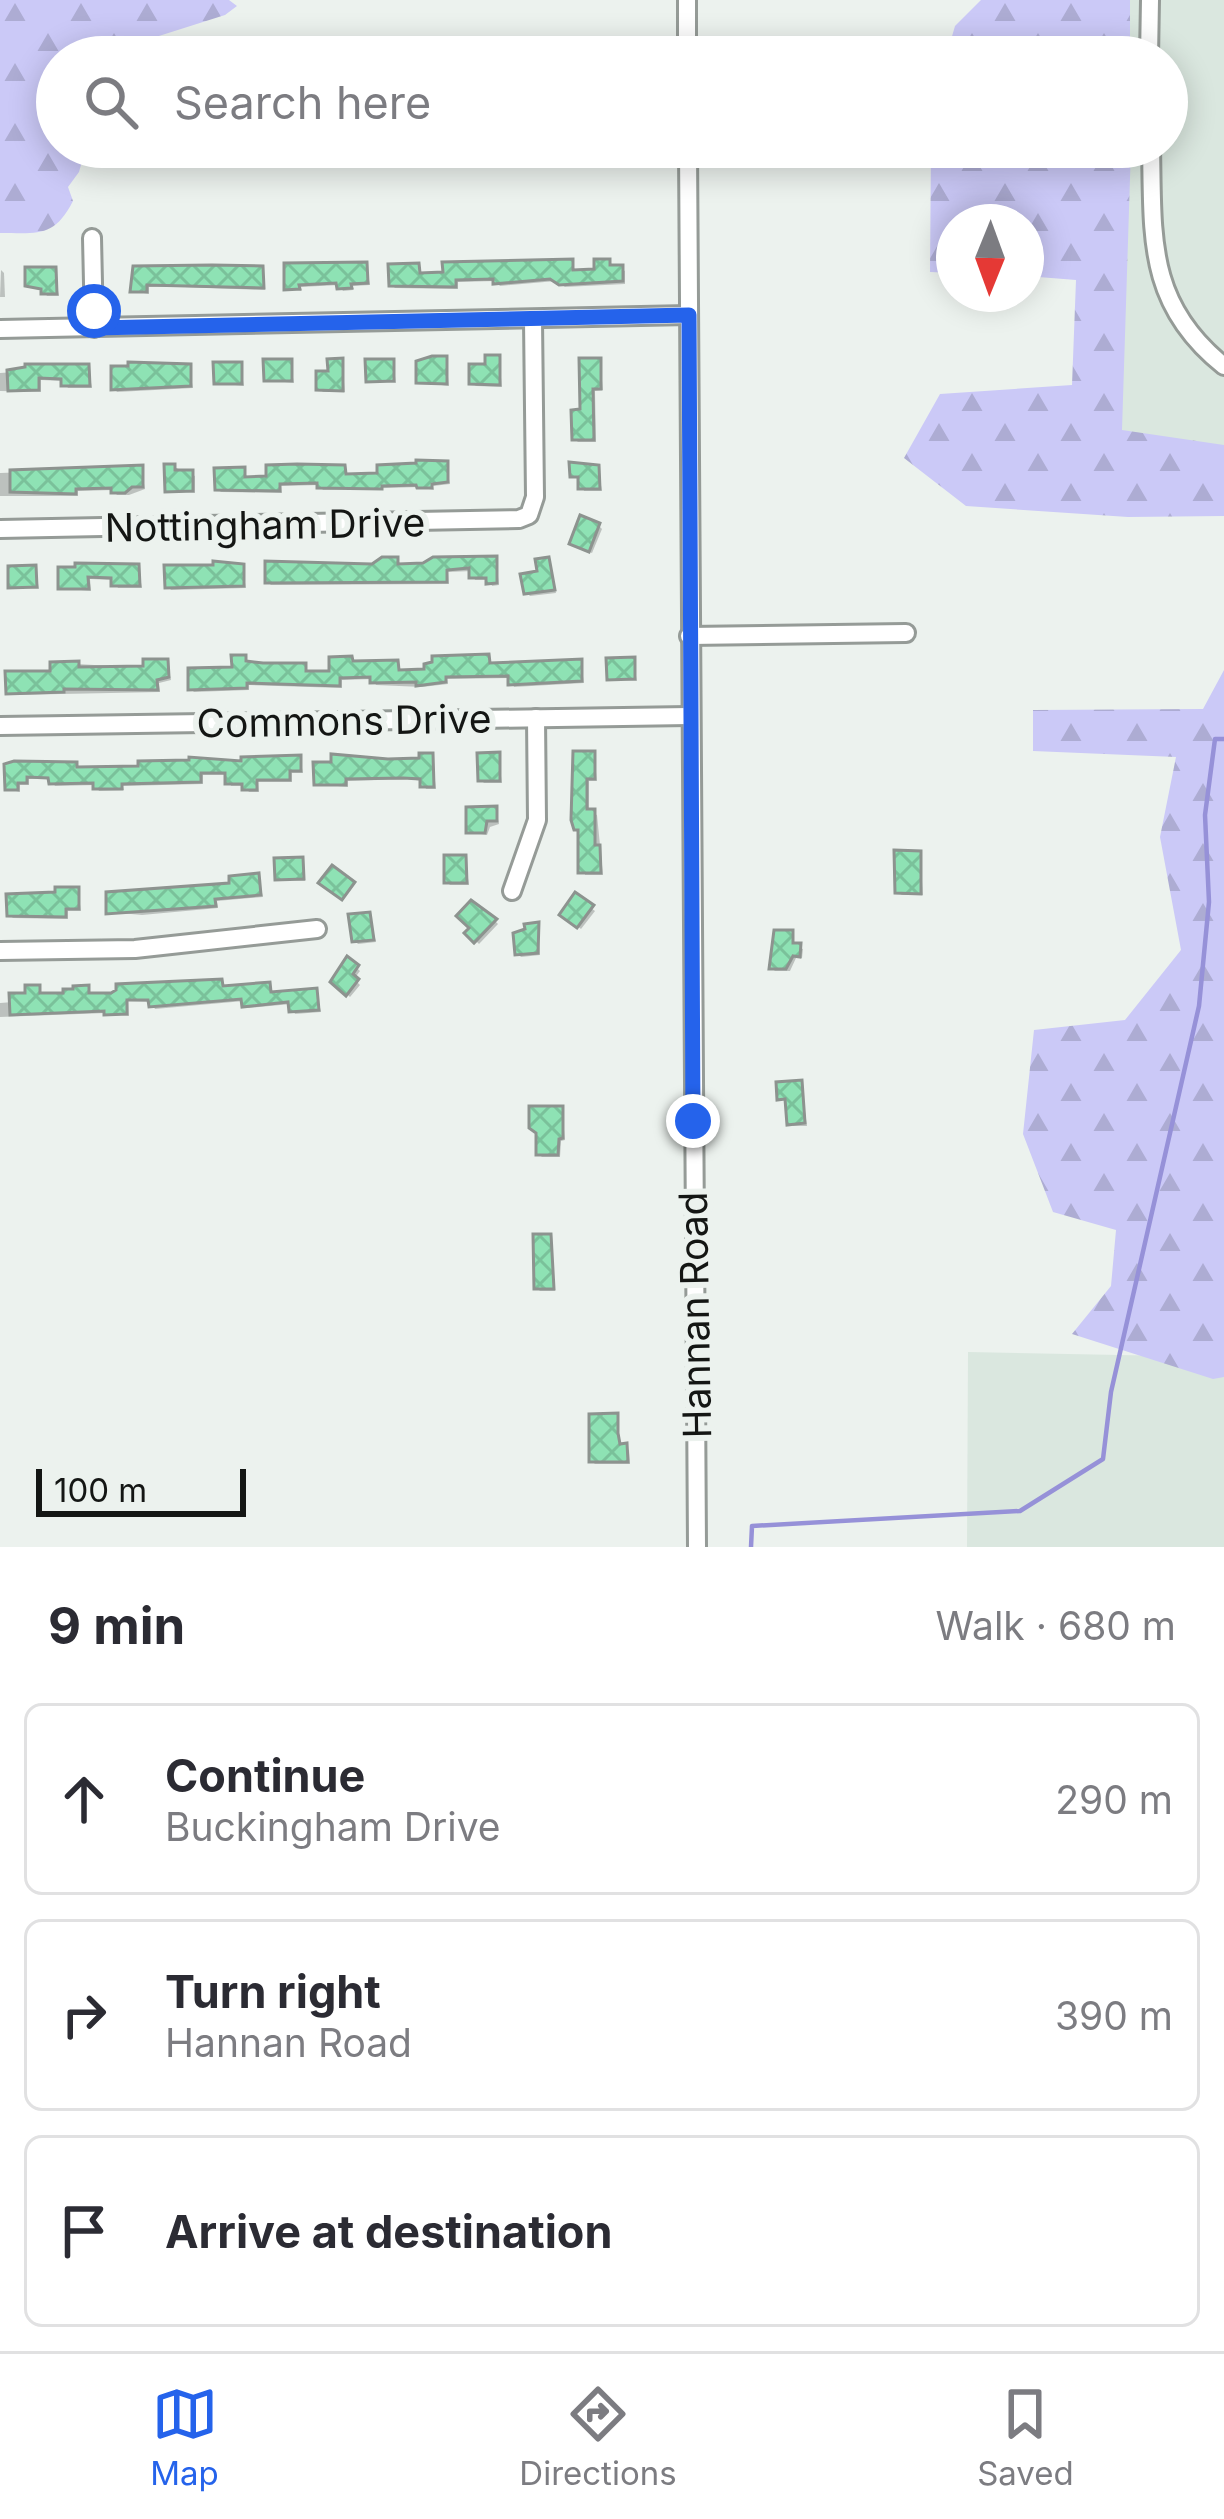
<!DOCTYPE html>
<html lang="en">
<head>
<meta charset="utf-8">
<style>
	:root { --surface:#fff; --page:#f7f7f7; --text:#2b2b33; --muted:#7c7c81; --line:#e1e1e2; --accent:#2563eb }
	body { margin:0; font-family:Inter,sans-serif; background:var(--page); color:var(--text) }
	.compass { position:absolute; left:936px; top:204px; width:108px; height:108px; border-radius:50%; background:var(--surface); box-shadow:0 6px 30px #0003; rotate:181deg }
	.scale { position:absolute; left:36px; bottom:30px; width:210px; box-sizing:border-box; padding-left:12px; border:6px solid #141614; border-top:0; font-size:33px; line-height:42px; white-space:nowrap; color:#141614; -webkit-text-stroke:9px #ecf2ee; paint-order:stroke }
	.stop { position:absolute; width:36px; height:36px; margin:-27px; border:9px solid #2563eb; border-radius:50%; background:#fff }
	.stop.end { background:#2563eb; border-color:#fff; box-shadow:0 3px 12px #0008 }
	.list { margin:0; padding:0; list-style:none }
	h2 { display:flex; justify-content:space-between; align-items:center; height:156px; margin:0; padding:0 48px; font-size:51px }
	h2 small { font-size:39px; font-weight:400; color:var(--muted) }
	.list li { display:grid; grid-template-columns:78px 1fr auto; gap:36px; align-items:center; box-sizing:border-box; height:192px; margin:0 24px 24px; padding:0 24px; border:3px solid var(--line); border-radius:18px }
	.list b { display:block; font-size:45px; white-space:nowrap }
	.list p { margin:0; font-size:39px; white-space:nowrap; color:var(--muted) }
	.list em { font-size:39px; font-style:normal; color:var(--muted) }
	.icon { flex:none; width:66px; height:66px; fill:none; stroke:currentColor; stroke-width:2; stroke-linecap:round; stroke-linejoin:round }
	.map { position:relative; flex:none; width:1224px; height:1547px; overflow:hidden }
	.search { position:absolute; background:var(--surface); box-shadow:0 6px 30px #0003; left:36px; right:36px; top:36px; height:132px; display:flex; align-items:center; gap:30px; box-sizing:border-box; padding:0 42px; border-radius:66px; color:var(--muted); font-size:45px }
	.sheet { height:804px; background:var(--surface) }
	nav { display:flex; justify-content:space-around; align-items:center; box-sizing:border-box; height:168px; border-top:3px solid var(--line); background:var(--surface); font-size:33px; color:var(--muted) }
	nav a { display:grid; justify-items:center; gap:6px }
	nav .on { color:var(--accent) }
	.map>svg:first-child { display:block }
</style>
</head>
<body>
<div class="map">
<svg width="1224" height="1547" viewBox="0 0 1224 1547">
	<defs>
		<pattern id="forest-firs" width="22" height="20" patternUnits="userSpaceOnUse" patternTransform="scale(3)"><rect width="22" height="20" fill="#cbc9f7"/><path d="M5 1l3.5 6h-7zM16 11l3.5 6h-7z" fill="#adacd3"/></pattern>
		<pattern id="building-cross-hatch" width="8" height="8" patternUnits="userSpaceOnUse" patternTransform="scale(3)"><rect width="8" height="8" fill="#8ee2b4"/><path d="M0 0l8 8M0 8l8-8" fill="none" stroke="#7ac19a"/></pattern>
	</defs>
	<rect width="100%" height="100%" fill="#ecf2ee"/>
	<g fill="#dae7df">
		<path d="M1113 0H1224V461L1106 459 1111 147H1167V57H1112Z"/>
		<path d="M968 1352 1224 1357V1547H967Z"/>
	</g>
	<g fill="url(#forest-firs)">
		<path d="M0 0H229L237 6 225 15 118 49 108 57H57V147H86L79 172 68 187 73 201C54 238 38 233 0 233Z"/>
		<path d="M981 0H1130V57H946L955 26Z"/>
		<path d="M931 147H1131L1122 430 1224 445V516L1128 517 966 506 904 458 940 394 1072 385 1076 280 1026 276V222H954V273L930 272Z"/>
		<path d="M1224 670V1377L1213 1379 1072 1334 1111 1286 1116 1230 1053 1212 1023 1134 1034 1030 1125 1020 1181 950 1160 837 1176 757 1033 751V710L1203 709Z"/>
	</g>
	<g fill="#0003">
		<path d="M483 49H511L517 57H483Z"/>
		<path d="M571 262 575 273 597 272 608 262 625 271V284L565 287 556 281 500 286 495 281 458 282V289L395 288 392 285 418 266 422 276Z"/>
		<path d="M366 265 370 285 353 286V290L343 291 339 285 301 287V291L287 288Z"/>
		<path d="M262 269 265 290 185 287H149V294L133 291V280Z"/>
		<path d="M1 270 4 273 5 297H0Z"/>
		<path d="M54 270 59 296H47L44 291 28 285Z"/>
		<path d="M499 358 502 387 476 386 472 383Z"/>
		<path d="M446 359 449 386 419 382Z"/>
		<path d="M342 361 345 392H323L319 388Z"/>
		<path d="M600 361 603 390 595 391 596 442H578L575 439Z"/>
		<path d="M290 362 294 383 266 380Z"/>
		<path d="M393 362 396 383 369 380Z"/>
		<path d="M240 365 244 386 217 383Z"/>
		<path d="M88 367 92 388H68L64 381 41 380V392L0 391V373Z"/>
		<path d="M189 367 193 388 117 392 114 388Z"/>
		<path d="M446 464 450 484 433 486 434 490 419 487 323 490 319 485 281 486 282 493 221 492 218 489 244 470 247 480 344 468 347 477 380 476Z"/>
		<path d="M174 467 195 476V493L168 490Z"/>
		<path d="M141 468 145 489 129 495H117L113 490 78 491V496H0V473Z"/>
		<path d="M598 468 602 491H584L581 479 573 475Z"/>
		<path d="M598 525 602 529 592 553 575 546Z"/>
		<path d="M496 559 499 585 492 586 489 580H475L472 571 448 572 449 584 271 585 268 582 397 560 400 567Z"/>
		<path d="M548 560 556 593 530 596 527 593Z"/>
		<path d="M138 567 142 588H118L114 580 90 579 91 591 61 588V570Z"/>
		<path d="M242 567 246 588 171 590 168 586Z"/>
		<path d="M35 568 39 589 11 587Z"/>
		<path d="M488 657 491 665 581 662 584 683 514 687 511 678 447 679 448 684 422 687 376 685 373 679 342 680V688L249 685V690L194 692 191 689 235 670 245 658 248 665 305 666 308 674H332L356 664 397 663 400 673 427 672Z"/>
		<path d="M633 660 637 681 610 679Z"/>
		<path d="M167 662 171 680 159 683 160 692 12 695 9 692 77 664 146 668Z"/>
		<path d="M594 754 597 781H589V812L597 815 603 875H585L581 832 574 820Z"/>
		<path d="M498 755 502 783H484L481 780Z"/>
		<path d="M432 756 436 789H426L423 781 408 779 348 781V787L317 784Z"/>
		<path d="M300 758 303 773H292V782H258L259 792H249L245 786H231L228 775H203V784L123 786 124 790 99 791 96 785 55 786 51 779H29V785H20V792L8 789 7 767 244 764Z"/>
		<path d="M496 809 499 824 490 827 487 835 469 832Z"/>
		<path d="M920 854 923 895H902L898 892Z"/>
		<path d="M465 858 469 885H450L447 882Z"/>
		<path d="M301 860 305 881 278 879Z"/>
		<path d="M258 876 263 897 217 901 218 908 142 915 109 912Z"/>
		<path d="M78 890 81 911H68V919L13 918 10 915Z"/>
		<path d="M576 897 595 911 581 929 563 915Z"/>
		<path d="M486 912 498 924 479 944 468 933Z"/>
		<path d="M369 915 376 942 358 944 355 941Z"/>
		<path d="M538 925 540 955 521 957 518 954Z"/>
		<path d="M792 933 795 946 803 949 802 958H796L790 971H775L772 968Z"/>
		<path d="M348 960 360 971 354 979 360 985 350 997 334 982Z"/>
		<path d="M221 982 224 989 269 985 273 995 316 991 321 1012 295 1014 291 1004 248 1008 244 1001 155 1009 151 1002 128 1001 129 1016 106 1013 0 1017V1003L13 1002 39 988 42 996 66 995 88 988 91 996Z"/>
		<path d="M801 1083 807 1126H793L788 1101 780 1098Z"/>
		<path d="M562 1109 565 1140 561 1141 560 1157H542L539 1154Z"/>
		<path d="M549 1237 555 1291H540L537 1288Z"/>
		<path d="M616 1416 621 1446 629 1450 630 1464H595L592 1461Z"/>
	</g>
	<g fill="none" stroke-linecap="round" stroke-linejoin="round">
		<path stroke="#9691d8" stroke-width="4.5" d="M751 1547 752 1526 1020 1511 1103 1459 1111 1392 1199 1006 1209 902 1205 815 1215 739H1224"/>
	</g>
	<g fill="url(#building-cross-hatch)" stroke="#8d938f" stroke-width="3">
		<path d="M573 259V270L594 269V259H610V265H623V281L559 285 550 279 493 284V279L456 280V287L389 286 388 264 419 263 420 273 443 272 442 262Z"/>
		<path d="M367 262 368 283 351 284 352 288 337 289 336 283 299 285 300 289 284 290V263Z"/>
		<path d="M212 265 263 266 264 288 147 285V292H130L133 266Z"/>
		<path d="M25 267H56L57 294H41V289L25 286Z"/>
		<path d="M485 355H500V385L469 384V364H485Z"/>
		<path d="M432 356H447V384L416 383V361Z"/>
		<path d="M343 358V391L316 390V371H328L327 359Z"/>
		<path d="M579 358H601V389H593L594 440H572L571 410 580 409Z"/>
		<path d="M263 359H292V381H264Z"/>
		<path d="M365 359H394V381L366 382Z"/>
		<path d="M128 362 191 364V386L111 390V366H128Z"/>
		<path d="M213 362H242V384H214Z"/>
		<path d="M25 364H89L90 386H61V379L39 378V390L8 391 7 370 25 367Z"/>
		<path d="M416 460 448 461V482L432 484V488H417L416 485 382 486V489L317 488V483L280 484V491L215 490 214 468 245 467V477L266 476V465L297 464 345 465 346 474 377 473V465L416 463Z"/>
		<path d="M569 462 599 465 600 489H578V477H570Z"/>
		<path d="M164 464H175V470H193V491L165 492Z"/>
		<path d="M143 465V487H132L125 493H111V488L76 489V494L10 492V470Z"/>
		<path d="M580 515 600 523 589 552 569 544Z"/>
		<path d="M497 556V583L486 584V578H469V568L447 570V582L265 583V561L372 564 382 557H398V564L423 563 433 557Z"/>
		<path d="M549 557 555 590 524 594 520 574 537 571 535 559Z"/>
		<path d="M213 561 244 564V586L165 588 164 565H213Z"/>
		<path d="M75 563 139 564 140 586H111V578L88 577 89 589H58V567H75Z"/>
		<path d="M36 565 37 587 8 588V566Z"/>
		<path d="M489 654 490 663 582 659V681L508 685V676L446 677V682L416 686V682L370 683V677L340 678V686L247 683V688L188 690V668L232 667 231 655H246V661L263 663H306V671H329V657L352 656 353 661 398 660 399 670 424 669V664L432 662V656Z"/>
		<path d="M635 657V679L607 680 606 658Z"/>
		<path d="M143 659H168L169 677 157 680 158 690 64 689V692L6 694 5 671H50V662L79 661V667L143 666Z"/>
		<path d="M573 751H595V779H587V809H595V845H600L601 873H578V830H574L571 820Z"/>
		<path d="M500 752V781H478L477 753Z"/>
		<path d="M419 753H433L434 787H420V779L403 778 346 779V785H314L313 762H331V754L388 759 419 758Z"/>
		<path d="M301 755V771H290V780H257V790H242V784H225V773H201V782L122 784V789H93V783L49 784 48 778 27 777V783H18V790H5L4 764 14 761 77 762V767L138 766V761L189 760V757L241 761V757Z"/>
		<path d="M497 806V821H487L485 833H466V807Z"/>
		<path d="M894 850 921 851V894L895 893Z"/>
		<path d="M444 855H466L467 883H444Z"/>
		<path d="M303 857 304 879 275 880 274 858Z"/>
		<path d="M332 865 355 882 342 900 318 883Z"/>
		<path d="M259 873 261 895 215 899 216 906 106 914V892L229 883V876Z"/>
		<path d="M55 887H79V909H66V917L7 916 6 894 55 892Z"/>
		<path d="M575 892 594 905 577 928 559 915Z"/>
		<path d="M471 900 497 919 474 943 464 933 469 928 456 916Z"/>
		<path d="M370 912 374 940 352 942 348 914Z"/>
		<path d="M539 922 538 953 515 955 513 933 525 929 524 924Z"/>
		<path d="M774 930H793V943H801L800 957 793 956 786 969H769Z"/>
		<path d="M347 956 359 965 353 974 359 979 346 996 330 982Z"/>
		<path d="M222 979 223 986 270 982 271 992 317 988 319 1010 289 1012 288 1002 242 1007 241 999 149 1007 148 1000H127V1014L104 1015V1011L10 1015 9 993H25V985H40V993H63V989H73V986L89 985V993H111L116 990V984Z"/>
		<path d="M802 1080 805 1123 787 1125 785 1099 777 1100 776 1082Z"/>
		<path d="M529 1106H563V1138L559 1139 558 1155H536V1133L529 1128Z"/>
		<path d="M533 1234H551L554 1289H534Z"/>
		<path d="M618 1413V1433L620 1444 627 1443 628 1462H589V1414Z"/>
	</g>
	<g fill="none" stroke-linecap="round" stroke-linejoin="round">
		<g stroke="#959b97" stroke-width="22">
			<g id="minor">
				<path d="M687 0V57"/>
				<path d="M1149 57 1150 0"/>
				<path d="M688 147 697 1547"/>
				<path d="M1151 147C1153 236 1146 304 1224 366"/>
				<path d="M92 238 94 328"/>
				<path d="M0 329 689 315"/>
				<path d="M0 529 519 519 529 515 535 497 533 320"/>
				<path d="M689 636 906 633"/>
				<path d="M0 726 689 716"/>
				<path d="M512 891 537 820 536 718"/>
				<path d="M0 951 135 949 317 929"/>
			</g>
		</g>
		<use href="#minor" stroke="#fff" stroke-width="16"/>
	</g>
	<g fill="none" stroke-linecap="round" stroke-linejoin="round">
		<path stroke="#2563eb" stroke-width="15" d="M94 311V328L689 315 693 1121"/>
	</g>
	<g text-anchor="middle" stroke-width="12" stroke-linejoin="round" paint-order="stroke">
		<g font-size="39" fill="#141614" stroke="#ecf2ee">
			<text transform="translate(265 525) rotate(-1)" y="14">Nottingham Drive</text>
			<text transform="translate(344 721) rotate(-1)" y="14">Commons Drive</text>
			<text transform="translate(695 1315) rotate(-91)" y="14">Hannan Road</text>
		</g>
	</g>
</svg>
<svg class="compass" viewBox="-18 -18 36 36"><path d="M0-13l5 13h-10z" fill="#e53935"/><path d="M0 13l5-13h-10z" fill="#7c7c81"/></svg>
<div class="scale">100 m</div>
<div class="stop" style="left:94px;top:311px"></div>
<div class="stop end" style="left:693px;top:1121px"></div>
<div class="search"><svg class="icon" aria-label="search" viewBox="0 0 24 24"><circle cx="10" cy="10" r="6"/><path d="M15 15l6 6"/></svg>Search here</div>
</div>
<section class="sheet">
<h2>9 min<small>Walk · 680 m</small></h2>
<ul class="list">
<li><svg class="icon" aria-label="ahead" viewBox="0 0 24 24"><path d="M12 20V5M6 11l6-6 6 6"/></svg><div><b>Continue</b><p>Buckingham Drive</p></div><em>290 m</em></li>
<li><svg class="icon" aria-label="right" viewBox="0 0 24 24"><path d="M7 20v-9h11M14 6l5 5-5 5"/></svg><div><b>Turn right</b><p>Hannan Road</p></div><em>390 m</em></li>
<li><svg class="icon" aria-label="arrive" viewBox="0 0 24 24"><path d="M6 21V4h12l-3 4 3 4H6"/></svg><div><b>Arrive at destination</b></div></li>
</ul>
</section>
<nav>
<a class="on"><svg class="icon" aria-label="map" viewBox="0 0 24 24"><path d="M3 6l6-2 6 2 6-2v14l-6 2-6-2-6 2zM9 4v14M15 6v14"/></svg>Map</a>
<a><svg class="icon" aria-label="directions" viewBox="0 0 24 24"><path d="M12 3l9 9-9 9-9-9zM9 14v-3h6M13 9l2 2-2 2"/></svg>Directions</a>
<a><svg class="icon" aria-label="saved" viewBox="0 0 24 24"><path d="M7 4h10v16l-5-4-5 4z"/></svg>Saved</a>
</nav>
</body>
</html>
